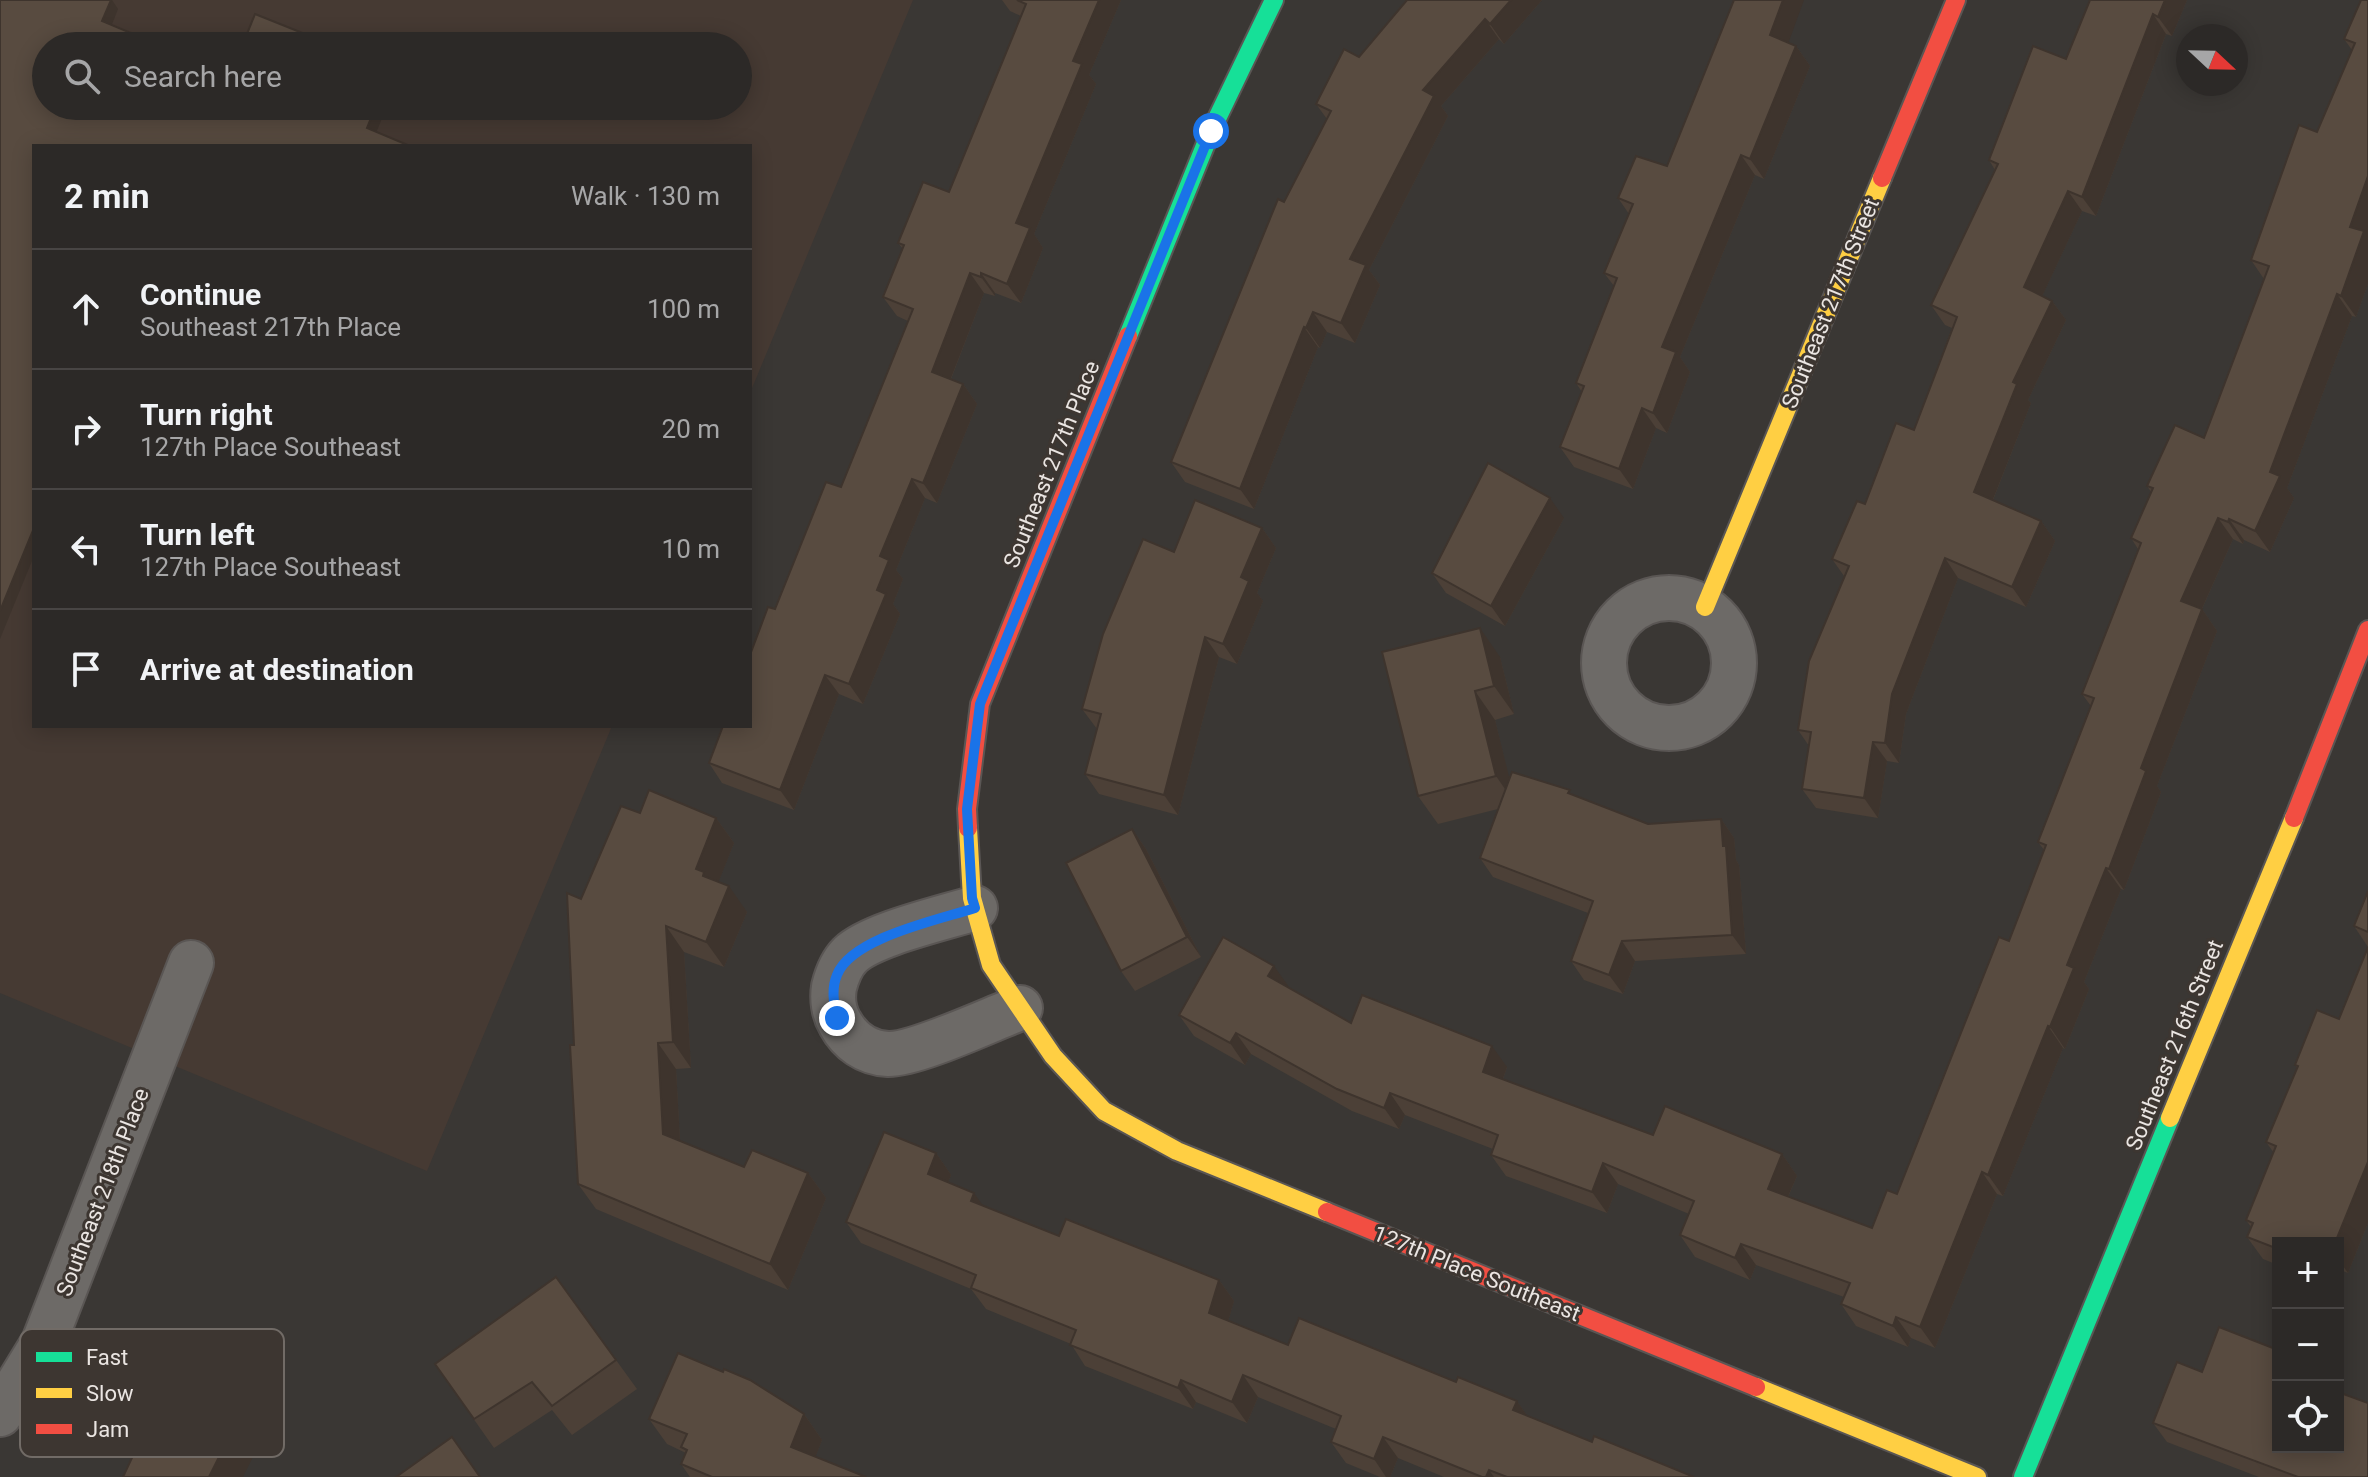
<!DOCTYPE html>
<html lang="en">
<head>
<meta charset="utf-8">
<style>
	:root { --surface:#2c2927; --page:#383533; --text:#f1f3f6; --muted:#a6a6a7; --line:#484544 }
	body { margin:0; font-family:Roboto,sans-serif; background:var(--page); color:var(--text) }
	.controls { position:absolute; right:24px; bottom:24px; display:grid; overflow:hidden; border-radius:0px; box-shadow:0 4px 20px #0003 }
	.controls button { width:72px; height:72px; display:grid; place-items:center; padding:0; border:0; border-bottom:2px solid var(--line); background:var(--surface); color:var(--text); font:40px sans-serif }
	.compass { position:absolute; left:2176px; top:24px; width:72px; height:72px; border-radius:50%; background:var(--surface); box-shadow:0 4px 20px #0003; rotate:112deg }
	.stop { position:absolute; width:24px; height:24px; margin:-18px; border:6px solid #1a73e8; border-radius:50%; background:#fff }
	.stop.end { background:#1a73e8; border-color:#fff; box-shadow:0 2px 8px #0008 }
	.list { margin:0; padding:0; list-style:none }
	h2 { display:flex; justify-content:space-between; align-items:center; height:104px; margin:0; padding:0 32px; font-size:34px }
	h2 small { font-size:26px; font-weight:400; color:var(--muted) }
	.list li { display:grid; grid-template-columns:52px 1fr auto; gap:24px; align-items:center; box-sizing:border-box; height:120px; padding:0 32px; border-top:2px solid var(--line) }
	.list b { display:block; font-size:30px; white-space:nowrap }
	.list p { margin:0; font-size:26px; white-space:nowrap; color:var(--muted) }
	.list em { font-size:26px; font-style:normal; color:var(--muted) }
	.icon { flex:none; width:44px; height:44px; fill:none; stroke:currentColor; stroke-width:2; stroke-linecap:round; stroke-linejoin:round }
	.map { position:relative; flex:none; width:2368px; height:1477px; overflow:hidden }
	.search { position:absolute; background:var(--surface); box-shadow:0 4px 20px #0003; left:32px; top:32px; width:720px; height:88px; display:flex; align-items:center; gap:20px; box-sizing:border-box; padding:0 28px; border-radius:44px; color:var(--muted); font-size:30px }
	.panel { position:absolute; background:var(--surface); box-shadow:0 4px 20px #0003; left:32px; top:144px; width:720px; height:584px; border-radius:0px }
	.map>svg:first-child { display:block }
</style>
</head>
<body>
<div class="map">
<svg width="2368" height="1477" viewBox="0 0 2368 1477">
	<rect width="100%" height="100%" fill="#3a3734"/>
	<path fill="#463a33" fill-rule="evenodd" d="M0 0H913L750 393V146H34V726H612L427 1171 0 993ZM46 46H738V106H46Z"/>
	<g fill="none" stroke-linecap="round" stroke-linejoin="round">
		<g stroke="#5a5654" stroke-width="48">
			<g id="street">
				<circle cx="1669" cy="663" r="65"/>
				<path d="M975 908C944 918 872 934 850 955 841 964 837 975 834 987 832 999 834 1013 840 1023 850 1041 866 1053 888 1054 915 1055 991 1019 1020 1008"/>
				<path d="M0 1414 44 1342 191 963"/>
			</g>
		</g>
		<g stroke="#5a5654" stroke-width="22">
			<g id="fast">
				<path d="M1128 336 1211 131 1274 0"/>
				<path d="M2023 1477 2170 1118"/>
			</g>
		</g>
		<g stroke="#5a5654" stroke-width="22">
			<g id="slow">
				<path d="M1705 607 1882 178"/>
				<path d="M968 828 972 898 991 965 1053 1056 1104 1111 1177 1151 1327 1212"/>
				<path d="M2170 1118 2294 818"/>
				<path d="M1756 1387 1977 1477"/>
			</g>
		</g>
		<g stroke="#5a5654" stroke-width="22">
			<g id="jam">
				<path d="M1882 178 1956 0"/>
				<path d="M2294 818 2368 630"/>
				<path d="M968 828 967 809 980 704 1128 336"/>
				<path d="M1327 1212 1756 1387"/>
			</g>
		</g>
		<use href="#street" stroke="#6d6a67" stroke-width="44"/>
		<use href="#fast" stroke="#16e098" stroke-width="18"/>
		<use href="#slow" stroke="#ffcf43" stroke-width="18"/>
		<use href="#jam" stroke="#f24e42" stroke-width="18"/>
	</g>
	<g fill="#4c4037">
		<path d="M1002 0H1121L1089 75 1096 84 1034 234 1043 248 1021 303 995 293V296L984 293 951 379 963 384 977 404 937 503 925 498 896 570 903 579 893 604 900 614 863 704 839 694 794 810 722 783 709 763 775 609 841 487 908 321 897 316 883 297 903 249 898 243 949 192 1021 16 1010 11Z"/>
		<path d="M1407 0H1542L1504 44 1499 39 1441 106 1448 116 1369 270 1380 285 1355 343 1327 332 1320 348 1318 347 1254 509 1185 482 1171 462 1284 202 1327 119 1316 104 1359 57Z"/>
		<path d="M2090 0H2187L2172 36 2166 34 2096 216 2082 211 2042 296 2052 301 2066 320 2028 400 2031 403 1993 500 2041 521 2055 541 2026 607 1958 578 1906 714 1899 763 1887 761 1878 818 1816 808 1802 789 1809 746 1798 730 1844 576 1832 559 1865 504 1914 430 1952 328 1945 325 1931 305 1995 170 1989 160 2066 59Z"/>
		<path d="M2368 0V284L2356 317 2352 316 2287 488 2294 498 2270 552 2244 540 2243 544 2233 539 2202 609 2217 631 2157 786 2161 792 2124 890 2121 889 2084 982 2089 989 2065 1049 2063 1048 2003 1196 1997 1194 1935 1348 1911 1338 1908 1347 1856 1326 1841 1304 1844 1297 1756 1265 1750 1280 1695 1257 1680 1235 1689 1214 1618 1184 1607 1213 1506 1176 1491 1155 1493 1149 1405 1115 1399 1129 1352 1111 1251 1054 1245 1065 1194 1036 1179 1015 1288 988 1351 1023 1507 1067 1503 1079 1653 1135 1782 1154 1797 1176 1788 1197 1872 1228 1897 1194 2009 941 2044 850 2038 842 2091 706 2082 694 2138 549 2131 538 2151 492 2147 486 2204 438 2264 279 2251 260 2317 132 2352 50 2344 39Z"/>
		<path d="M1788 42 1796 46 1810 66 1764 179 1755 175 1680 357 1690 372 1667 433 1656 428 1633 489 1574 467 1560 447 1582 392 1576 383 1614 286 1604 273 1629 214 1618 198 1667 166Z"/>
		<path d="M1564 518 1505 626 1446 593 1432 573Z"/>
		<path d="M1262 528 1276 548 1257 593 1263 601 1237 664 1219 657 1178 815 1099 794 1085 774 1097 729 1082 709 1174 552Z"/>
		<path d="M1382 652 1500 657 1514 714 1495 720 1509 779 1573 795 1648 824 1721 819 1734 838 1736 860 1739 865 1746 954 1635 961 1623 994 1584 980 1571 961 1588 913 1493 877 1480 858 1498 809 1438 824 1418 796Z"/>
		<path d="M640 813 716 818 734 843 718 882 747 912 724 967 684 952 691 1068 676 1069 680 1141 744 1167 808 1173 826 1198 788 1290 596 1209 578 1184 574 1045 581 899Z"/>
		<path d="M1132 829 1146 849 1201 957 1135 991 1121 971Z"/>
		<path d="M2368 891V947L2354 926Z"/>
		<path d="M2368 947V1223L2348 1273 2338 1269V1243H2278V1265L2263 1259 2247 1237 2251 1227 2246 1220 2274 1153 2266 1142 2297 1068 2295 1065 2339 1019Z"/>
		<path d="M936 1153 951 1175 948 1182 983 1206 1059 1236 1219 1280 1234 1301 1228 1321 1288 1345 1456 1382 1517 1401 1527 1416 1592 1442 1694 1477H1444L1398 1458 1390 1477H1380L1346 1463 1331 1442 1336 1429 1258 1397 1247 1423 1196 1402 1193 1409 1085 1366 1071 1344 986 1309 971 1289 861 1243 846 1222Z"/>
		<path d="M556 1277 637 1389 572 1435 552 1410 494 1448 435 1364Z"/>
		<path d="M804 1414 822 1440 815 1457 866 1477H690L681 1464 686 1453 667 1444 649 1419Z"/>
		<path d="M2153 1423 2368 1477H2259L2167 1442Z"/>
		<path d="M113 1433 253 1457 131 1459Z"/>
	</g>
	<g fill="#3e342d">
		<path d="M111 0H112L118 9 109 32 102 21Z"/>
		<path d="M1099 0H1121L1089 75 1096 84 1034 234 1043 248 1021 303 1007 284 1016 223 1073 61Z"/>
		<path d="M1511 0H1542L1504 44 1490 24Z"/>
		<path d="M1783 0H1804L1784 55 1770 35Z"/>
		<path d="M2165 0H2187L2172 36 2158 17Z"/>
		<path d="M2153 14 2166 34 2096 216 2082 197Z"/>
		<path d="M1485 19 1499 39 1441 106 1448 116 1369 270 1380 285 1355 343 1341 323 1350 259 1423 90Z"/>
		<path d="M1796 46 1810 66 1764 179 1750 159Z"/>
		<path d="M376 106H387L374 138 367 128Z"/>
		<path d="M1741 155 1755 175 1680 357 1690 372 1667 433 1653 413 1662 347Z"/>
		<path d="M2368 176V284L2356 317 2341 296 2350 227Z"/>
		<path d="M2068 191 2082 211 2037 307 2024 287Z"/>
		<path d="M970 273 984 293 946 391 932 372Z"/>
		<path d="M981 273 995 293V296L981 277Z"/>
		<path d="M2337 294 2352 316 2287 488 2294 498 2270 552 2255 531 2270 472Z"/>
		<path d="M2052 301 2066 320 2028 400 2031 403 1988 512 1974 492 2013 382Z"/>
		<path d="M1313 312 1327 332 1320 348 1306 328Z"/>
		<path d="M1304 327 1318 347 1254 509 1240 489Z"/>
		<path d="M963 384 977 404 937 503 923 483Z"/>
		<path d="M1642 408 1656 428 1633 489 1619 469Z"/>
		<path d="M912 479 925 498 896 570 903 579 893 604 900 614 863 704 849 684 880 556Z"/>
		<path d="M1550 498 1564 518 1505 626 1491 606Z"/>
		<path d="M2218 518 2233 539 2196 622 2181 601Z"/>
		<path d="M2229 519 2244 540 2243 544 2228 522Z"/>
		<path d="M2041 521 2055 541 2026 607 2012 587Z"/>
		<path d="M34 528V556L0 639V611Z"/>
		<path d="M1262 528 1276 548 1257 593 1263 601 1237 664 1223 644 1241 577Z"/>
		<path d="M1945 558 1958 578 1906 714 1899 763 1885 743 1892 694Z"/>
		<path d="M2202 609 2217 631 2157 786 2161 792 2124 890 2109 869 2141 768Z"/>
		<path d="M1480 628 1500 657 1514 714 1494 686Z"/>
		<path d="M1205 637 1219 657 1178 815 1164 795Z"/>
		<path d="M825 675 839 694 794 810 780 790Z"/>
		<path d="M1475 691 1495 720 1516 805 1496 776Z"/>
		<path d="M1873 742 1887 761 1878 818 1864 798Z"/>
		<path d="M716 818 734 843 716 888 696 869Z"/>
		<path d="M1721 819 1734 838 1736 860 1739 865 1746 954 1732 935Z"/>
		<path d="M1132 829 1146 849 1201 957 1187 937Z"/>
		<path d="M2106 868 2121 889 2084 982 2089 989 2065 1049 2050 1027 2067 965Z"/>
		<path d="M729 886 747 912 724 967 706 942Z"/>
		<path d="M666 926 684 952 691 1068 673 1042Z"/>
		<path d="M1622 941 1635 961 1623 994 1609 975Z"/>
		<path d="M1274 966 1289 987 1268 976Z"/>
		<path d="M2048 1026 2063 1048 2003 1196 1988 1175Z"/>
		<path d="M1236 1033 1251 1054 1245 1065 1230 1043Z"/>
		<path d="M658 1043 676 1069 681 1159 663 1134Z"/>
		<path d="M1492 1046 1507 1067 1498 1093 1483 1072Z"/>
		<path d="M1390 1093 1405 1115 1399 1129 1384 1108Z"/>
		<path d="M936 1153 951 1175 943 1195 928 1174Z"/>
		<path d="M1782 1154 1797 1176 1782 1210 1768 1189Z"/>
		<path d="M2368 1162V1223L2348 1273 2338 1259V1243H2335Z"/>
		<path d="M1603 1163 1618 1184 1607 1213 1592 1192Z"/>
		<path d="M1982 1172 1997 1194 1935 1348 1920 1327Z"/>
		<path d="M808 1173 826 1198 788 1290 770 1264Z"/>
		<path d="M974 1193 989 1214 971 1201Z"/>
		<path d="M1741 1244 1756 1265 1750 1280 1735 1258Z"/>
		<path d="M1219 1280 1234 1301 1224 1335 1209 1313Z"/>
		<path d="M1896 1317 1911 1338 1908 1347 1893 1326Z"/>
		<path d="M1243 1375 1258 1397 1247 1423 1232 1402Z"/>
		<path d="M1181 1380 1196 1402 1193 1409 1178 1388Z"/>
		<path d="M1517 1401 1532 1423 1513 1410Z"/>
		<path d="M804 1414 822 1440 809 1473 791 1447Z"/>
		<path d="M233 1429 253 1457 243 1477H209Z"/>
		<path d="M1383 1437 1398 1458 1390 1477H1386L1374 1459Z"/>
		<path d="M1489 1470 1494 1477H1486Z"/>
	</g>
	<g fill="#584b40" stroke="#3e342d" stroke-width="2">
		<path d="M0 0H111L102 21 162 46H46V106H376L367 128 410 146H34V528L0 611Z"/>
		<path d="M1017 0H1099L1073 61 1082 64 1016 223 1030 228 1007 284 981 273V277L970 273 932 372 963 384 923 483 912 479 880 556 889 560 877 590 886 594 849 684 825 675 780 790 709 763 723 726H750V655L768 607 775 609 826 482 841 487 913 309 883 297 904 245 898 243 923 182 949 192 1026 4Z"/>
		<path d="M1407 0H1511L1490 24 1485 19 1423 90 1434 96 1350 259 1366 265 1341 323 1313 312 1306 328 1304 327 1240 489 1171 462 1278 199 1284 202 1331 111 1316 104 1344 49 1359 57Z"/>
		<path d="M1734 0H1783L1770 35 1796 46 1750 159 1741 155 1662 347 1676 352 1653 413 1642 408 1619 469 1560 447 1584 386 1576 383 1617 278 1604 273 1633 204 1618 198 1636 156 1667 166Z"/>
		<path d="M2090 0H2165L2158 17 2153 14 2082 197 2068 191 2024 287 2052 301 2013 382 2017 384 1974 492 2041 521 2012 587 1945 558 1892 694 1885 743 1873 742 1864 798 1802 789 1811 732 1798 730 1809 661 1849 566 1832 559 1857 501 1865 504 1896 423 1914 430 1957 317 1931 305 1998 164 1989 160 2033 46 2066 59Z"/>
		<path d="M2361 0H2368V176L2350 227 2364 231 2341 296 2337 294 2270 472 2280 476 2255 531 2229 519 2228 522 2218 518 2181 601 2202 609 2141 768 2146 771 2109 869 2106 868 2067 965 2074 968 2050 1027 2048 1026 1988 1175 1982 1172 1920 1327 1896 1317 1893 1326 1841 1304 1850 1283 1741 1244 1735 1258 1680 1235 1694 1201 1603 1163 1592 1192 1491 1155 1498 1135 1390 1093 1384 1108 1337 1089 1236 1033 1230 1043 1179 1015 1223 937 1274 966 1268 976 1351 1023 1362 995 1492 1046 1483 1072 1653 1135 1665 1106 1782 1154 1768 1189 1872 1228 1887 1190 1897 1194 1999 937 2009 941 2046 845 2038 842 2094 698 2082 694 2141 543 2131 538 2153 488 2147 486 2175 425 2204 438 2269 266 2251 260 2299 125 2317 132 2355 43 2344 39Z"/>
		<path d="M255 14 335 46H242Z"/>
		<path d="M1488 463 1550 498 1491 606 1432 573Z"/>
		<path d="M1195 500 1262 528 1241 577 1249 581 1223 644 1205 637 1164 795 1085 774 1101 714 1082 709 1103 634 1143 539 1174 552Z"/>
		<path d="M1480 628 1494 686 1475 691 1496 776 1418 796 1382 652Z"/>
		<path d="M1512 772 1570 790 1568 793 1648 824 1721 819 1723 846H1726L1732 935 1622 941 1609 975 1571 961 1593 901 1480 858Z"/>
		<path d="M649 790 716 818 696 869 704 872 703 876 729 886 706 942 666 926 673 1042 658 1043 663 1134 744 1167 752 1150 808 1173 770 1264 578 1184 570 1045H574L567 893 581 899 621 806 640 813Z"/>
		<path d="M1132 829 1187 937 1121 971 1066 863Z"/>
		<path d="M2368 891V932L2354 926Z"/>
		<path d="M2368 947V1162L2335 1243H2311L2308 1242 2307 1243H2278V1249L2247 1237 2253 1223 2246 1220 2276 1146 2266 1142 2298 1066 2295 1065 2317 1010 2339 1019Z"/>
		<path d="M884 1132 936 1153 928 1174 974 1193 971 1201 1059 1236 1066 1219 1219 1280 1209 1313 1288 1345 1299 1318 1456 1382 1458 1377 1517 1401 1513 1410 1592 1442 1594 1436 1694 1477H1507L1489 1470 1486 1477H1482L1383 1437 1374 1459 1331 1442 1341 1416 1243 1375 1232 1402 1181 1380 1178 1388 1070 1345 1076 1330 971 1288 976 1275 846 1222Z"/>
		<path d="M556 1277 616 1360 552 1406 532 1382 474 1419 435 1364Z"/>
		<path d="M2219 1327 2278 1350V1447H2338V1392L2368 1403V1477H2298L2153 1423 2177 1362 2202 1372Z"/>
		<path d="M678 1353 723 1372 724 1369 750 1380 804 1414 791 1447 866 1477H712L681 1464 687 1450 681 1447 687 1434 649 1419Z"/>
		<path d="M138 1382 233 1429 209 1477H123L138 1445 113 1433Z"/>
		<path d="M452 1437 480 1477H396Z"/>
	</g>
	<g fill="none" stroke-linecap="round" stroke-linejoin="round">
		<path stroke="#1a73e8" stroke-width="10" d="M837 1018C834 1004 831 989 837 975 851 938 938 920 975 908L972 898 967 809 980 704 1211 131"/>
	</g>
	<g text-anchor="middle" stroke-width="6" stroke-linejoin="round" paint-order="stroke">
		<g font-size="22" fill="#eae5e2" stroke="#3d3631">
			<text transform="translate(1830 303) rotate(-68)" y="8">Southeast 217th Street</text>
			<text transform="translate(1051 464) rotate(-68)" y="8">Southeast 217th Place</text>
			<text transform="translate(2174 1045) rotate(-68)" y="8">Southeast 216th Street</text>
			<text transform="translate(102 1192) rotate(-69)" y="8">Southeast 218th Place</text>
			<text transform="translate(1477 1273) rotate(22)" y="8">127th Place Southeast</text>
		</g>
	</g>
	<rect x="20" y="1329" width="264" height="128" rx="12" fill="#3d3631" stroke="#716b66" stroke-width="2"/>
	<rect x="36" y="1352" width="36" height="10" fill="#16e098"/>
	<rect x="36" y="1388" width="36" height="10" fill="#ffcf43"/>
	<rect x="36" y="1424" width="36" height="10" fill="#f24e42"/>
	<g font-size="22" fill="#eae5e2">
		<text x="86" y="1365">Fast</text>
		<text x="86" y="1401">Slow</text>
		<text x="86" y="1437">Jam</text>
	</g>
</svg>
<div class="controls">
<button>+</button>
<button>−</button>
<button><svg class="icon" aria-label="locate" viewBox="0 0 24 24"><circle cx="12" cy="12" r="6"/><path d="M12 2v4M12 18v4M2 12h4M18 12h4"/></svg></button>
</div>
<svg class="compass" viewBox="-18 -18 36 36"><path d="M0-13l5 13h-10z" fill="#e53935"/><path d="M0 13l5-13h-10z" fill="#a6a6a7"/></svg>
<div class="stop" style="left:1211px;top:131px"></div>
<div class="stop end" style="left:837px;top:1018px"></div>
<div class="search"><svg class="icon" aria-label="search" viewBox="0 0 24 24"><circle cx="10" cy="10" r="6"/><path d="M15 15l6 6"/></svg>Search here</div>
<section class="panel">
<h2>2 min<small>Walk · 130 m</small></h2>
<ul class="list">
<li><svg class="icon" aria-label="ahead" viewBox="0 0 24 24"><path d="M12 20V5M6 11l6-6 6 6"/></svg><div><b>Continue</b><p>Southeast 217th Place</p></div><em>100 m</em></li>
<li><svg class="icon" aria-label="right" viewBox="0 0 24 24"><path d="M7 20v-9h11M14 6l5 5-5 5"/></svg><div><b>Turn right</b><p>127th Place Southeast</p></div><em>20 m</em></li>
<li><svg class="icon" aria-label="left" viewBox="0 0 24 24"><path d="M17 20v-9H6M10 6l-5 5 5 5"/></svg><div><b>Turn left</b><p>127th Place Southeast</p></div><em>10 m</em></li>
<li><svg class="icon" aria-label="arrive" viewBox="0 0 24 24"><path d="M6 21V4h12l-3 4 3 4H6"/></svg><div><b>Arrive at destination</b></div></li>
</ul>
</section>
</div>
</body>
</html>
